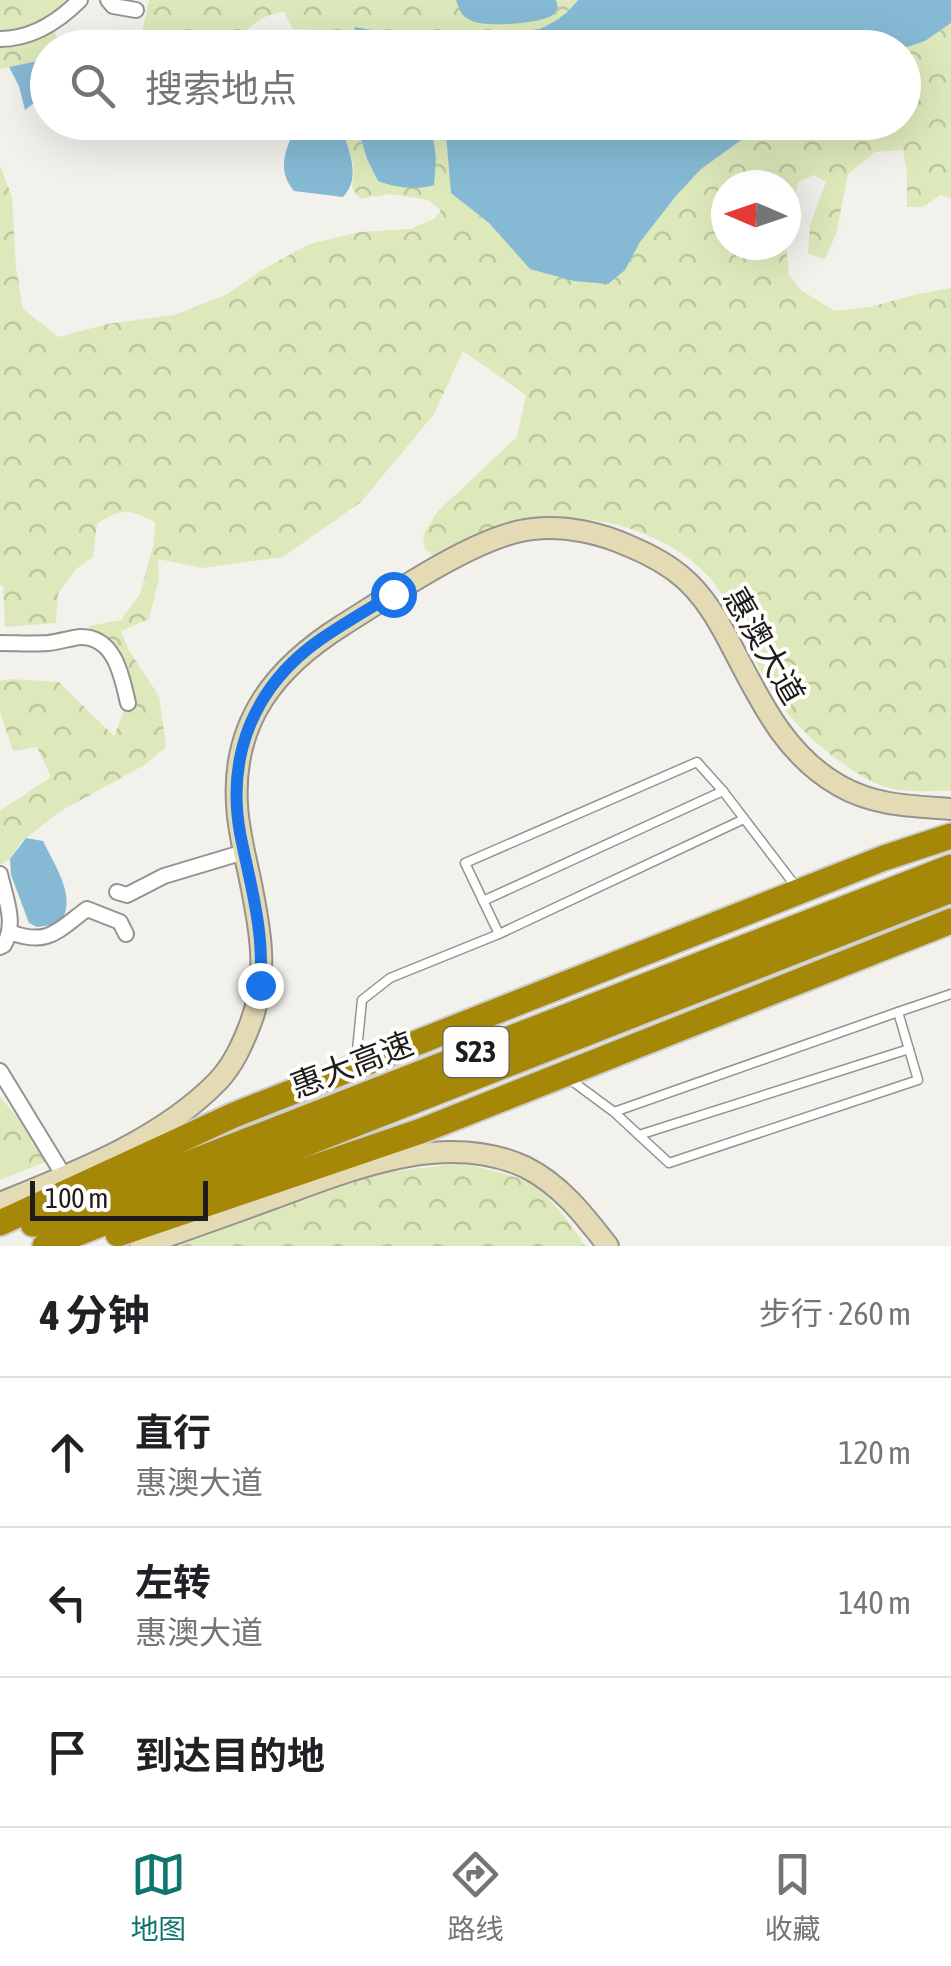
<!DOCTYPE html>
<html lang="zh">
<head>
<meta charset="utf-8">
<style>
	:root { --surface:#fff; --page:#f2f2f2; --text:#202124; --muted:#757577; --line:#e0e0e0; --accent:#0f766e }
	body { margin:0; font-family:"Asap Condensed","Noto Sans SC",sans-serif; background:var(--page); color:var(--text) }
	.compass { position:absolute; left:711px; top:170px; width:90px; height:90px; border-radius:50%; background:var(--surface); box-shadow:0 10px 40px #0002; rotate:272deg }
	.scale { position:absolute; left:30px; bottom:25px; width:178px; box-sizing:border-box; padding-left:10px; border:5px solid #1e1d1b; border-top:0; font-size:28px; line-height:35px; white-space:nowrap; color:#1e1d1b; -webkit-text-stroke:8px #fffefc; paint-order:stroke }
	.stop { position:absolute; width:30px; height:30px; margin:-22px; border:8px solid #1a73e8; border-radius:50%; background:#fff }
	.stop.end { background:#1a73e8; border-color:#fff; box-shadow:0 2px 10px #0008 }
	.list { margin:0; padding:0; list-style:none }
	h2 { display:flex; justify-content:space-between; align-items:center; height:130px; margin:0; padding:0 40px; font-size:42px }
	h2 small { font-size:32px; font-weight:400; color:var(--muted) }
	.list li { display:grid; grid-template-columns:65px 1fr auto; gap:30px; align-items:center; box-sizing:border-box; height:150px; padding:0 40px; border-top:2px solid var(--line) }
	.list b { display:block; font-size:38px; white-space:nowrap }
	.list p { margin:0; font-size:32px; white-space:nowrap; color:var(--muted) }
	.list em { font-size:32px; font-style:normal; color:var(--muted) }
	.icon { flex:none; width:55px; height:55px; fill:none; stroke:currentColor; stroke-width:2; stroke-linecap:round; stroke-linejoin:round }
	.map { position:relative; flex:none; width:951px; height:1246px; overflow:hidden }
	.search { position:absolute; background:var(--surface); box-shadow:0 10px 40px #0002; left:30px; right:30px; top:30px; height:110px; display:flex; align-items:center; gap:25px; box-sizing:border-box; padding:0 35px; border-radius:55px; color:var(--muted); font-size:38px }
	.sheet { height:580px; background:var(--surface) }
	nav { display:flex; justify-content:space-around; align-items:center; box-sizing:border-box; height:140px; border-top:2px solid var(--line); background:var(--surface); font-size:28px; color:var(--muted) }
	nav a { display:grid; justify-items:center; gap:5px }
	nav .on { color:var(--accent) }
	.map>svg:first-child { display:block }
</style>
</head>
<body>
<div class="map">
<svg width="951" height="1246" viewBox="0 0 951 1246">
	<defs>
		<pattern id="forest-crowns" width="20" height="18" patternUnits="userSpaceOnUse" patternTransform="scale(2.5)"><rect width="20" height="18" fill="#dde9ba"/><path d="M2 6a3 3 0 1 1 6 0M12 15a3 3 0 1 1 6 0" fill="none" stroke="#bdc79f"/></pattern>
	</defs>
	<rect width="100%" height="100%" fill="#f2f1ec"/>
	<g fill="url(#forest-crowns)">
		<path d="M0 0H67L53 31 65 47 48 48 47 57 33 62 0 69Z"/>
		<path d="M149 0H456L461 13 558 8 556 0H578C544 44 475 47 423 47L421 39 355 27 350 47H334L317 30 293 29 284 12C259 14 247 30 231 47L127 48 141 37Z"/>
		<path d="M951 23V198L940 195 923 207H907V173L903 150 875 152 848 174 836 234 825 259 808 254 810 225 826 182 814 175 798 182 786 245V185H726V245H786L789 275 801 290 834 311 870 307 918 294 951 288V791C930 790 903 794 883 786 851 775 801 733 782 706 766 683 753 657 740 632 731 615 723 594 711 579 680 543 621 519 574 519 524 519 482 550 434 556L425 549 423 535 437 512 517 437 526 395 463 351 434 414 361 502 283 557 202 568 158 559 159 579 149 619 121 631 128 649 159 696 166 747 146 764 59 812 21 842 10 859 0 865V811L51 777 37 747 13 751 0 712V681L10 679 59 682 114 736 133 688 88 626 121 620 140 594 154 543 155 522C129 509 121 508 97 524L93 557 76 569 58 594 56 623 5 627 3 586 0 585V165L12 197 16 267 23 309 59 337 107 324 174 315 226 295 262 270 309 244 360 232 410 229 434 219 441 210 428 200 390 194 360 199 352 188 354 166 340 123H356L367 159 378 181 386 184 427 188 436 158 431 123H445L452 193 489 223 530 269 625 270 640 242 676 196 701 169 765 123 904 122V48L925 41Z"/>
		<path d="M0 1097 19 1119 45 1162 0 1180Z"/>
		<path d="M462 1163C482 1169 506 1172 525 1181 545 1189 574 1227 585 1246H165L374 1174Z"/>
	</g>
	<g fill="#86bad4">
		<path d="M456 0H556L558 8C556 10 555 13 553 15 540 24 483 28 470 20 461 16 459 9 456 0Z"/>
		<path d="M578 0H951V23L925 41 904 48 464 47C505 37 550 37 578 0Z"/>
		<path d="M355 27 422 39 423 47H350Z"/>
		<path d="M47 57V93L25 110 19 86 9 67 33 62Z"/>
		<path d="M298 123H340C347 147 363 176 343 197L294 191C275 168 287 146 298 123Z"/>
		<path d="M356 123H431L436 158 434 185C419 191 393 187 378 181L367 159Z"/>
		<path d="M445 123V122L765 123 701 169 676 196 640 242 625 270 608 284 574 281 530 269 489 223 451 193Z"/>
		<path d="M26 838 43 841C55 866 79 900 59 924L37 927 29 923 11 875 10 859Z"/>
	</g>
	<g fill="none" stroke-linecap="round" stroke-linejoin="round">
		<g stroke="#94938f" stroke-width="11">
			<g id="lane">
				<path d="M483 901 723 791"/>
				<path d="M499 934 744 819"/>
				<path d="M356 1060 362 1000 390 978 499 934 465 863 697 762 723 791 797 888"/>
				<path d="M568 1078 614 1112 669 1163 918 1080 898 1012 951 994"/>
				<path d="M614 1112 898 1012"/>
				<path d="M639 1135 909 1049"/>
			</g>
		</g>
		<g stroke="#94938f" stroke-width="18">
			<g id="street">
				<path d="M108 0 113 6 136 10"/>
				<path d="M0 39C32 39 58 22 80 0"/>
				<path d="M0 643C16 643 32 644 48 643 59 642 70 638 80 637 115 636 122 677 128 703"/>
				<path d="M0 874C5 897 17 923 4 945L0 947"/>
				<path d="M117 892 127 895 164 876 244 852"/>
				<path d="M10 932C48 947 58 930 87 909L120 922 126 934"/>
				<path d="M0 1071 64 1176"/>
			</g>
		</g>
		<g stroke="#94938f" stroke-width="24">
			<g id="secondary">
				<path d="M0 1203C74 1173 161 1140 218 1081 234 1064 243 1043 251 1022 269 974 260 928 250 879 245 855 238 830 237 804 232 721 276 667 343 625 391 595 479 534 533 529 565 525 600 533 629 546 675 565 699 586 723 630 755 688 779 752 840 786 875 806 912 806 951 809"/>
				<path d="M141 1246C184 1230 228 1215 271 1199 349 1171 443 1129 525 1167 560 1184 584 1215 608 1246"/>
			</g>
		</g>
		<g stroke="#cecdcd" stroke-width="29">
			<g id="highway">
				<path d="M0 1223 234 1115 884 858 951 836"/>
				<path d="M33 1224 951 867"/>
				<path d="M118 1234 421 1131 951 921"/>
				<path d="M45 1246 951 890"/>
			</g>
		</g>
		<use href="#lane" stroke="#fff" stroke-width="8"/>
		<use href="#street" stroke="#fff" stroke-width="14"/>
		<use href="#secondary" stroke="#e4dbb5" stroke-width="20"/>
		<use href="#highway" stroke="#a68809" stroke-width="25"/>
	</g>
	<g fill="none" stroke-linecap="round" stroke-linejoin="round">
		<path stroke="#1a73e8" stroke-width="12" d="M260 985C265 932 250 884 240 833 226 754 255 685 321 639 344 623 369 609 393 594"/>
	</g>
	<g text-anchor="middle" stroke-width="8" stroke-linejoin="round" paint-order="stroke">
		<rect fill="#fffefc" stroke="#62605e" stroke-width="2.5" x="443.5" y="1027" width="65" height="50" rx="8"/>
		<g font-size="30" font-weight="bold" fill="#1e1d1b">
			<text x="476" y="1062">S23</text>
		</g>
		<g font-size="32" fill="#1e1d1b" stroke="#fffefc">
			<text transform="translate(764 646) rotate(60)" y="11">惠澳大道</text>
			<text transform="translate(352 1065) rotate(-21)" y="11">惠大高速</text>
		</g>
	</g>
</svg>
<svg class="compass" viewBox="-18 -18 36 36"><path d="M0-13l5 13h-10z" fill="#e53935"/><path d="M0 13l5-13h-10z" fill="#757577"/></svg>
<div class="scale">100 m</div>
<div class="stop" style="left:393px;top:594px"></div>
<div class="stop end" style="left:260px;top:985px"></div>
<div class="search"><svg class="icon" aria-label="search" viewBox="0 0 24 24"><circle cx="10" cy="10" r="6"/><path d="M15 15l6 6"/></svg>搜索地点</div>
</div>
<section class="sheet">
<h2>4 分钟<small>步行 · 260 m</small></h2>
<ul class="list">
<li><svg class="icon" aria-label="ahead" viewBox="0 0 24 24"><path d="M12 20V5M6 11l6-6 6 6"/></svg><div><b>直行</b><p>惠澳大道</p></div><em>120 m</em></li>
<li><svg class="icon" aria-label="left" viewBox="0 0 24 24"><path d="M17 20v-9H6M10 6l-5 5 5 5"/></svg><div><b>左转</b><p>惠澳大道</p></div><em>140 m</em></li>
<li><svg class="icon" aria-label="arrive" viewBox="0 0 24 24"><path d="M6 21V4h12l-3 4 3 4H6"/></svg><div><b>到达目的地</b></div></li>
</ul>
</section>
<nav>
<a class="on"><svg class="icon" aria-label="map" viewBox="0 0 24 24"><path d="M3 6l6-2 6 2 6-2v14l-6 2-6-2-6 2zM9 4v14M15 6v14"/></svg>地图</a>
<a><svg class="icon" aria-label="directions" viewBox="0 0 24 24"><path d="M12 3l9 9-9 9-9-9zM9 14v-3h6M13 9l2 2-2 2"/></svg>路线</a>
<a><svg class="icon" aria-label="saved" viewBox="0 0 24 24"><path d="M7 4h10v16l-5-4-5 4z"/></svg>收藏</a>
</nav>
</body>
</html>
